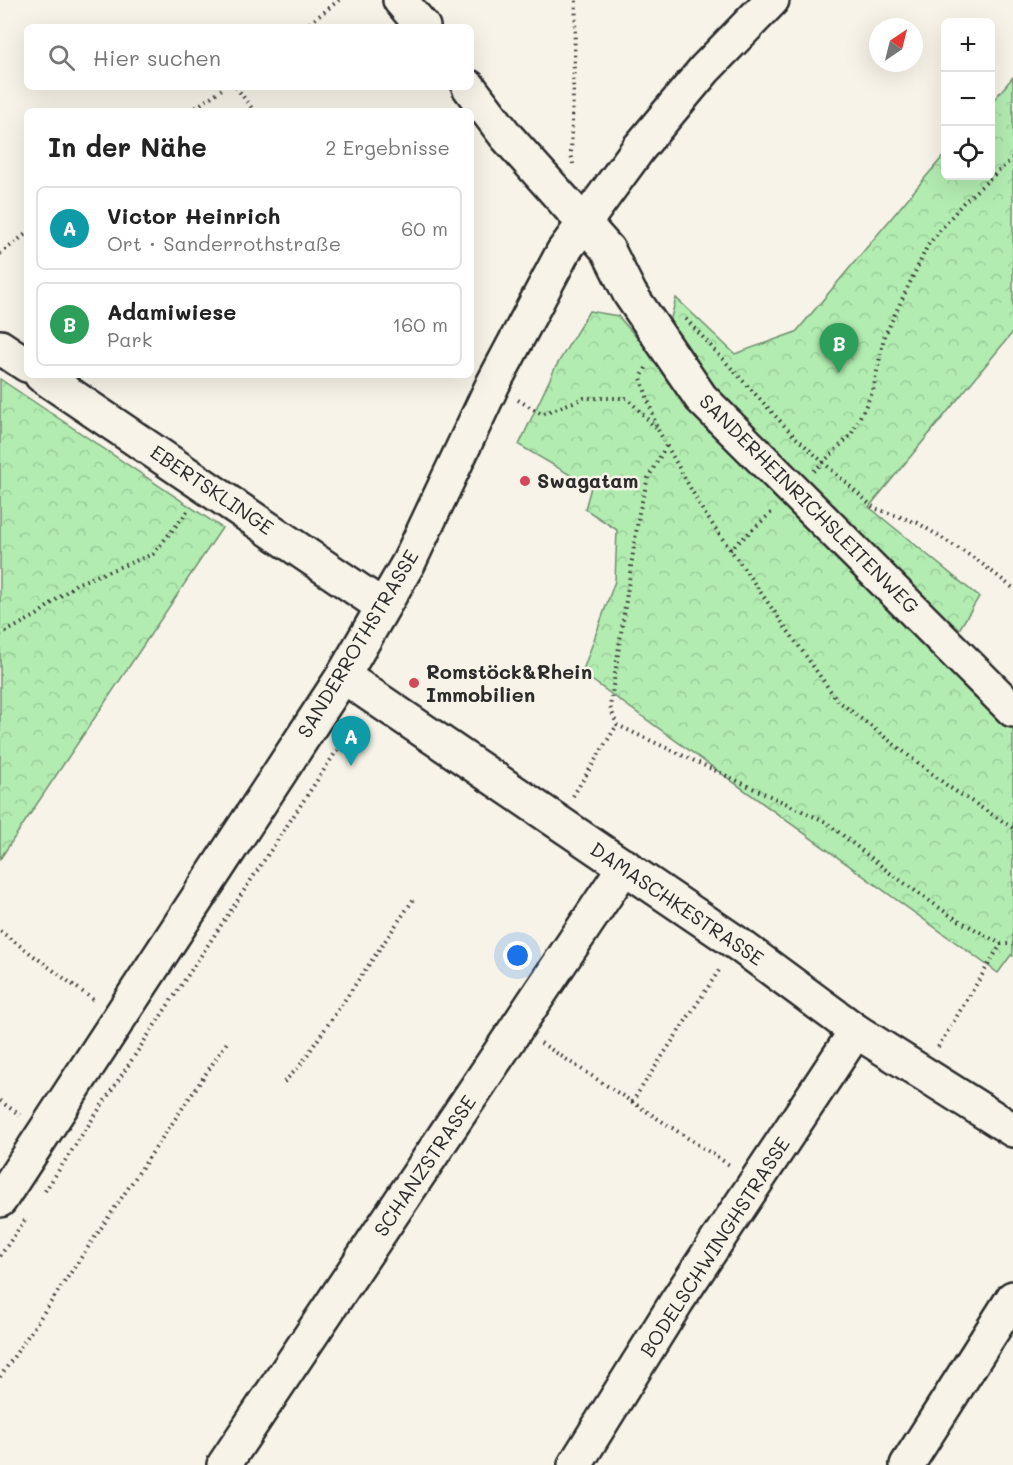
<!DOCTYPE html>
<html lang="de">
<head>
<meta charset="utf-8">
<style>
	:root { --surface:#fff; --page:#f2f2f2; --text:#222; --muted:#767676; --line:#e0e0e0; --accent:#ea580c }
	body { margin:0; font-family:Mali,sans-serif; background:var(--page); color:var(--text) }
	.controls { position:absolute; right:18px; top:18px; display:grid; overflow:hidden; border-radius:9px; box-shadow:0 6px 24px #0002 }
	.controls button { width:54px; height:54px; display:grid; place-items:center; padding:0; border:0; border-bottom:2px solid var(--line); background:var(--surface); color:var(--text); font:30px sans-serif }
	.compass { position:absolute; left:869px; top:18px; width:54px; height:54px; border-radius:50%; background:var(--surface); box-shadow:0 6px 24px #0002; rotate:35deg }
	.you { position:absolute; left:518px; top:956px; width:21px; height:21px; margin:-15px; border:4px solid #fff; border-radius:50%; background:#1a73e8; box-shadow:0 0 0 9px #1a73e833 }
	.badge { display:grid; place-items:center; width:39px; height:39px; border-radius:50%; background:var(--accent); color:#fff; font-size:20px; font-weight:700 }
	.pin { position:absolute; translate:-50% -50px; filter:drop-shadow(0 2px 3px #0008) }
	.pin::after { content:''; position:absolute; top:32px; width:21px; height:18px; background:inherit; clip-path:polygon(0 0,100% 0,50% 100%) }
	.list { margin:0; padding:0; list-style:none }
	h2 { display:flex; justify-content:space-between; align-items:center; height:78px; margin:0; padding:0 24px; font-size:26px }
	h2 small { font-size:20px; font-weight:400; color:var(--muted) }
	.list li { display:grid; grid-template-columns:39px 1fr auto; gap:18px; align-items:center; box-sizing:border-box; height:84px; margin:0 12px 12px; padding:0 12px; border:2px solid var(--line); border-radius:9px }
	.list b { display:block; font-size:22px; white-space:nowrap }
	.list p { margin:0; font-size:20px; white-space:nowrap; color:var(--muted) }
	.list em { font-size:20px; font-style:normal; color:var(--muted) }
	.icon { flex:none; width:33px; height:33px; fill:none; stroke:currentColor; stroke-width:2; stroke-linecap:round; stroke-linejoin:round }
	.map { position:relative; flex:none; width:1013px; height:1465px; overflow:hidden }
	.search { position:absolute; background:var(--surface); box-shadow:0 6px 24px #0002; left:24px; top:24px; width:450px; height:66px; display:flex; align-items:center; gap:15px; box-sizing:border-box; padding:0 21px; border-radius:9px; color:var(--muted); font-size:22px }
	.panel { position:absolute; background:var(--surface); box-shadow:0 6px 24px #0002; left:24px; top:108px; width:450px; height:270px; border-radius:9px }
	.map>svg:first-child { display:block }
</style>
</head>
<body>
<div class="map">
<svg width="1013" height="1465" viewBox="0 0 1013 1465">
	<defs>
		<pattern id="park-crowns" width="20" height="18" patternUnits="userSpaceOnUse" patternTransform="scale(1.5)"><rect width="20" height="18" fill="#b2ecb1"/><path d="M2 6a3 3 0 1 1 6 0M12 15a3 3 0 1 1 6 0" fill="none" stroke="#99cb98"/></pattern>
	</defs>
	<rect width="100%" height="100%" fill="#f7f3e8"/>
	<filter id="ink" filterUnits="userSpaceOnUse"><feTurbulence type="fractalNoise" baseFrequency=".0167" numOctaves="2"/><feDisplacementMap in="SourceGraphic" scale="12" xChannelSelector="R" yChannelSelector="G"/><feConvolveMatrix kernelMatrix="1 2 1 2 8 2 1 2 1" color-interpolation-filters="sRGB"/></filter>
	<g filter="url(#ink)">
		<g fill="url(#park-crowns)" stroke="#6e8c6e" stroke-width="1.5">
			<path d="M1013 77V332L869 507 979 597 957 633 711 392 669 326 676 298 735 354 796 332 945 154 946 176H990L991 103Z"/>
			<path d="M589 311 618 316 721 434 1013 728V956L1011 955 998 973 582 673 615 581 617 530 585 509 591 487 519 445 555 368Z"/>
			<path d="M0 379 222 528 0 859Z"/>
		</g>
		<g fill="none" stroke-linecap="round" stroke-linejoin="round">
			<g stroke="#2b2b2b" stroke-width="38">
				<g id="minor">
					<path d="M400 0 423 27"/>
					<path d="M469 87 506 136 608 250 630 294 701 398 1013 710"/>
					<path d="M0 347 27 365"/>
					<path d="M41 375 382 606"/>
					<path d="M343 676 738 944 856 1031 1013 1130"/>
					<path d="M0 1200 343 676 409 562 493 384 563 252 639 148 705 69 772 0"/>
					<path d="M224 1465 625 866"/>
					<path d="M575 1465 677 1301 856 1031"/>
					<path d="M907 1465 1013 1298"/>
				</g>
			</g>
			<g stroke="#2b2b2b" stroke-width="4" stroke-dasharray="1.5 4.5" stroke-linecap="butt">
				<path d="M305 27 339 0"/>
				<path d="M236 87 254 111"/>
				<path d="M191 111 225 87"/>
				<path d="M573 164 571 153 576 0"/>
				<path d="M0 254 27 233"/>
				<path d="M686 319 793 435 874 508 918 523 977 560 1013 588"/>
				<path d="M646 368 641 378 657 428 703 511 837 700 949 787 1013 828"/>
				<path d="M518 400 542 414 584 398H627L656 428"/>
				<path d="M666 446 648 478 639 513 610 707 617 725 826 822 890 873 951 916 1001 944H1013"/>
				<path d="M814 471 851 435 873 391 884 337 928 245 963 203 1013 158"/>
				<path d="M730 550 772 512"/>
				<path d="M0 635 37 615 76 584 153 554 188 511"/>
				<path d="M573 796 617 725"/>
				<path d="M0 931 95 1001"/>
				<path d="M541 1043 731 1166"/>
				<path d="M938 1047 1001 944"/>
				<path d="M284 1082 299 1067 413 900"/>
				<path d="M0 1101 20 1115"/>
				<path d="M632 1102 720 969"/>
				<path d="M45 1191 357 720"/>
				<path d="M0 1256 25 1220"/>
				<path d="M0 1377 228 1041"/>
			</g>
			<use href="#minor" stroke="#f7f3e8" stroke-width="33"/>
		</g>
	</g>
	<g fill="#d1495b" stroke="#f7f3e8" stroke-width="2">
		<circle cx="525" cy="481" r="6"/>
		<circle cx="414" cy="683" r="6"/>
	</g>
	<g text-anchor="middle" stroke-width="5" stroke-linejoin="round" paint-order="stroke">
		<g font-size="20" font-weight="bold" fill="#2b2b2b" stroke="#f7f3e8" text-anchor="start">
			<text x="537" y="488">Swagatam</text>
			<text x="426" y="679">Romstöck&amp;Rhein<tspan x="426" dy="23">Immobilien</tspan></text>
		</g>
		<g font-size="20" fill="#2b2b2b" stroke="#f7f3e8">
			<text transform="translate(212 490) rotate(34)" y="7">EBERTSKLINGE</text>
			<text transform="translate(809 504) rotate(45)" y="7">SANDERHEINRICHSLEITENWEG</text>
			<text transform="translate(358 644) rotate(-59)" y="7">SANDERROTHSTRASSE</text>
			<text transform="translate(677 904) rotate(34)" y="7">DAMASCHKESTRASSE</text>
			<text transform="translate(425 1166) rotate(-56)" y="7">SCHANZSTRASSE</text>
			<text transform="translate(715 1247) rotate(-57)" y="7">BODELSCHWINGHSTRASSE</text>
		</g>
	</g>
</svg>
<div class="controls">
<button>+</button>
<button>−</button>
<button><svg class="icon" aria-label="locate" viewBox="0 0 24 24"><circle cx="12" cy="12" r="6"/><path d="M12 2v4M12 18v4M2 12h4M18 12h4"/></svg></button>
</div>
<svg class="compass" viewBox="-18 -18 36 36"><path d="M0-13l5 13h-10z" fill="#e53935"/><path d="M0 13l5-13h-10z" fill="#767676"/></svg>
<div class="you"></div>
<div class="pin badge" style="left:351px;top:766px;background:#0f9aa8">A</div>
<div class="pin badge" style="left:839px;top:373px;background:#2e9e5b">B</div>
<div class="search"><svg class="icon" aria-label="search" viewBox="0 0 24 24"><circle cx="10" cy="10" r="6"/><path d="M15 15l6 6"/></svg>Hier suchen</div>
<section class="panel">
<h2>In der Nähe<small>2 Ergebnisse</small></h2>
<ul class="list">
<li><span class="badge" style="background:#0f9aa8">A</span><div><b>Victor Heinrich</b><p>Ort · Sanderrothstraße</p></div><em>60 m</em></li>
<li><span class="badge" style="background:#2e9e5b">B</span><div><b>Adamiwiese</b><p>Park</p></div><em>160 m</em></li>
</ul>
</section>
</div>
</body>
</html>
